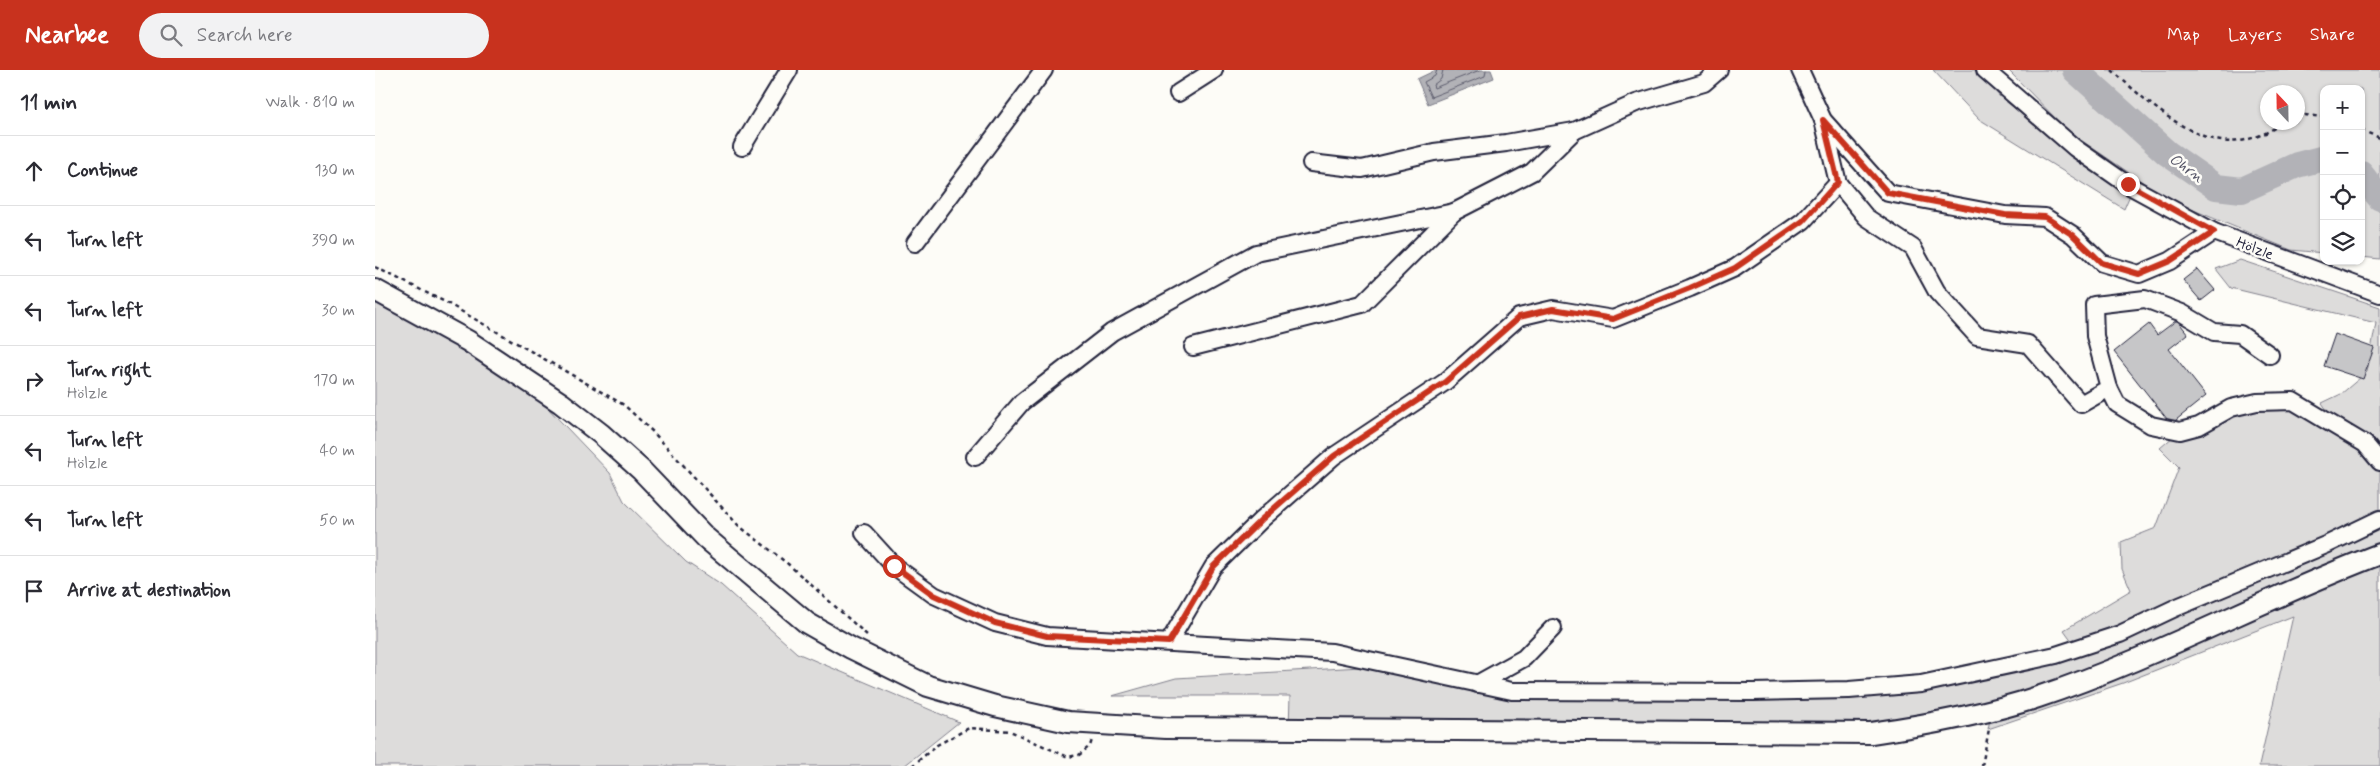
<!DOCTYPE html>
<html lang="en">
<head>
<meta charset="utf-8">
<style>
	:root { --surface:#fff; --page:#f2f2f3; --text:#2b2b33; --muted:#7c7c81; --line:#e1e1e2; --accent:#c8321e }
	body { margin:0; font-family:Mynerve,sans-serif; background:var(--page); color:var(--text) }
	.controls { position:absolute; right:15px; top:15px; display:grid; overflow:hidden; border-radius:10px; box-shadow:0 1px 4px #0004 }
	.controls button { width:45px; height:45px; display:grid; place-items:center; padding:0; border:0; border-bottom:1px solid var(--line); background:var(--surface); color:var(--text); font:25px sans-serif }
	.compass { position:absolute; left:1885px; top:15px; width:45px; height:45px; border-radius:50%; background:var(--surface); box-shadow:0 1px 4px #0004; rotate:338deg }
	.stop { position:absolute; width:15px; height:15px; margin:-11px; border:4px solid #c8321e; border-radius:50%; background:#fff }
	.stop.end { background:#c8321e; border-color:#fff; box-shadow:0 1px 5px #0008 }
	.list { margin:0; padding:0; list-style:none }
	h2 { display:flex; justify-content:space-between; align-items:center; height:65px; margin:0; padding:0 20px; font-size:21px }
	h2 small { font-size:16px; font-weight:400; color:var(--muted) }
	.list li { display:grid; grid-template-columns:32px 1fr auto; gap:15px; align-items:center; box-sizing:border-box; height:70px; padding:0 20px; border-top:1px solid var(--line) }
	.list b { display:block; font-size:19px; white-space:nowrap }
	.list p { margin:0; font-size:16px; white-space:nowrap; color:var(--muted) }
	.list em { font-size:16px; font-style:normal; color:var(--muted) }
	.icon { flex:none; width:28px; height:28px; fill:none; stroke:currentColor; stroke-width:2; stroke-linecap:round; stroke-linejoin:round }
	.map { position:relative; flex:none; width:2005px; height:696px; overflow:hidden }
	header { display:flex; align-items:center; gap:30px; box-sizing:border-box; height:70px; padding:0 25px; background:var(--accent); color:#fff }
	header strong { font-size:24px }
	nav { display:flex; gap:28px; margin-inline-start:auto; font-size:18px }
	.search { width:350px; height:45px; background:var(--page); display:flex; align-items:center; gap:12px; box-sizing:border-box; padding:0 18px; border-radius:28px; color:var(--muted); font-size:19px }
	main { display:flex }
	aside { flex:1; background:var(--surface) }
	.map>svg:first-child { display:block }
</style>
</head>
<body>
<header>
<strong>Nearbee</strong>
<div class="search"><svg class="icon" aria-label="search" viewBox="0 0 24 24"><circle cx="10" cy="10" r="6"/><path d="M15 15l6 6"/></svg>Search here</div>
<nav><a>Map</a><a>Layers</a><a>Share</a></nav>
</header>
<main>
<aside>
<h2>11 min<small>Walk · 810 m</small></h2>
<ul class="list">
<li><svg class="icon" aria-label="ahead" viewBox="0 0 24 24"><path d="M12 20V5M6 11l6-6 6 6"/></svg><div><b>Continue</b></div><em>130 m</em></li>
<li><svg class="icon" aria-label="left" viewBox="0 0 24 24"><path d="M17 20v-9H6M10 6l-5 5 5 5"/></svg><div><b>Turn left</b></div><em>390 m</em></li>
<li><svg class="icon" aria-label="left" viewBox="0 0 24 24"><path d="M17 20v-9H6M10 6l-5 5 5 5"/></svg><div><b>Turn left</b></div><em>30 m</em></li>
<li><svg class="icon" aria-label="right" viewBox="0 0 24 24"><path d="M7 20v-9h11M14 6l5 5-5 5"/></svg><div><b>Turn right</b><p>Hölzle</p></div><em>170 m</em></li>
<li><svg class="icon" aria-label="left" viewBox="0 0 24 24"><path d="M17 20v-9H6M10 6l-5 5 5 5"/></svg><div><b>Turn left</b><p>Hölzle</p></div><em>40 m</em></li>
<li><svg class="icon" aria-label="left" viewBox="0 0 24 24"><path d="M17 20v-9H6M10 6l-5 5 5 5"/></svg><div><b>Turn left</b></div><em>50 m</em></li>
<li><svg class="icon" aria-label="arrive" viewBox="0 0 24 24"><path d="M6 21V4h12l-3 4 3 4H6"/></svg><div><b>Arrive at destination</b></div></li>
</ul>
</aside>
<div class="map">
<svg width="2005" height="696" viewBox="0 0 2005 696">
	<rect width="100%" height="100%" fill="#fdfcf7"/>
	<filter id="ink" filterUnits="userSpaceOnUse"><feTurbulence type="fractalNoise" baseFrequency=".02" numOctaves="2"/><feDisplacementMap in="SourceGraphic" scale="10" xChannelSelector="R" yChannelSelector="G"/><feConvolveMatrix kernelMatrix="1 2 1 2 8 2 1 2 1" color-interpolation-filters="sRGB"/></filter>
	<g filter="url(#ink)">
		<g fill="#dddcdb" stroke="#807f8b" fill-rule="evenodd">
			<path d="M1558 0H1603L1625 27 1755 125 1749 139 1604 49Z"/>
			<path d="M1633 0H2005V189L1986 187V19H1949V183L1916 180 1794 130 1694 62ZM1892 22H1922V52H1892Z"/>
			<path d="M1865 190 2005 237V696H1884L1918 546 1748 613 1613 659 1617 640 1562 653 914 659 915 626H737L801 608 1019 595 1102 614 1474 620 1702 578 1689 560 1756 520 1747 499 1746 472 1781 458 1804 397 1785 378 1805 361 1856 338 1918 331 1964 357 1947 333 1966 324 1992 302 2001 253 1856 218 1841 199Z"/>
			<path d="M0 232 91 275 146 310 235 403 249 431 311 492 346 515 422 583 584 652 529 696H0Z"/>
		</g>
		<path fill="#b2b2b7" stroke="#787885" d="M1061 0H1116L1119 8 1053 34 1042 9Z"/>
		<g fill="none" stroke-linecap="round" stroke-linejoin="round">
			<g stroke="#5c5c6d" stroke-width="1">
				<path d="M1062 0 1060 6 1049 12 1056 27 1110 6 1111 0"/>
				<path d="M1068 0 1066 9 1058 15 1059 18 1105 0"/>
			</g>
			<g stroke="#b2b2b7" stroke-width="26">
				<path d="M1700 0 1792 83 1841 117 1867 120 1922 95 1949 88"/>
				<path d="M1986 104 2005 128"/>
			</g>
		</g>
		<g fill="#c6c6c8" stroke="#22223b">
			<path d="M1822 199 1840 220 1826 231 1808 210Z"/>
			<path d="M1802 250 1813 264 1794 279 1831 326 1796 354 1739 282 1774 254 1782 265Z"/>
			<path d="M1960 264 1999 278 1988 309 1949 296Z"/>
		</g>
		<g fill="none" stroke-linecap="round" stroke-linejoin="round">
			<g stroke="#22223b" stroke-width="20">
				<g id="minor">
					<path d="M1425 0 1448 50 1513 123 1630 145 1670 147 1698 165 1727 193 1764 204 1795 191 1839 162"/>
					<path d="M1610 0 1700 78 1753 115 1839 162 2005 224"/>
					<path d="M803 23 839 0"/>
					<path d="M367 77 414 0"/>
					<path d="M936 93 987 99 1059 82 1131 73 1199 61 1261 33 1329 13 1344 0"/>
					<path d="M1463 113 1491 147 1538 178 1562 222 1602 266 1653 274 1706 334 1734 318 1720 266 1719 235 1770 229 1807 243 1839 262 1865 264 1895 285"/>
					<path d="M540 173 669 0"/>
					<path d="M818 277 987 234 1079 142 1157 102 1199 61"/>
					<path d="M1734 318 1742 334 1776 355 1805 361 1824 356 1856 338 1882 332 1918 331 1990 374 2005 392"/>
					<path d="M600 387 647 332 737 262 881 183 1079 142"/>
					<path d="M489 463 519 496 559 525 620 553 672 566 957 582 1137 621 1378 622 1474 620 1546 614 1681 585 1745 564 1800 538 1953 474 2005 449"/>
					<path d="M794 572 838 497 887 449 959 386 1070 312 1144 247 1178 239 1238 249 1315 218 1360 198 1428 151 1463 113 1448 50"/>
					<path d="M1102 614 1149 588 1178 558"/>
				</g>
			</g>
			<g stroke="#22223b" stroke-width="24">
				<path id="major" d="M0 220 93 271 186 333 226 364 266 400 331 468 432 553 476 578 553 616 620 636 693 652 791 658 1496 663C1552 655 1609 645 1663 627 1780 588 1889 528 2005 484"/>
			</g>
			<g stroke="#22223b" stroke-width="2.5" stroke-dasharray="4 4" stroke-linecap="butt">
				<path d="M1737 0C1766 27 1821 78 1864 71 1881 69 1895 61 1910 52"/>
				<path d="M1922 47 1930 45 1949 47"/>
				<path d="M1986 60 2005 68"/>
				<path d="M0 197 72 233 249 335 278 362 363 455 413 494 493 566"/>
				<path d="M537 696 562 675 594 658 635 661 693 687 704 685 715 676 717 670"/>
				<path d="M1607 696 1614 659"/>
			</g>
			<use href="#minor" stroke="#fdfcf7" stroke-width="16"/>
			<use href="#major" stroke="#fdfcf7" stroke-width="20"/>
		</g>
	</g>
	<g fill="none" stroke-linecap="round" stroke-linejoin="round" filter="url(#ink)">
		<path stroke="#c8321e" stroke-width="6" d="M519 496 559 525 620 553 672 566 794 572 838 497 887 449 959 386 1070 312 1144 247 1178 239 1238 249 1315 218 1360 198 1428 151 1463 112 1448 50 1513 123 1630 145 1670 147 1698 165 1727 193 1764 204 1795 191 1839 162 1753 114"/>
	</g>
	<g text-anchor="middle" stroke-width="5" stroke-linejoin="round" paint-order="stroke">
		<g font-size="15" fill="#22223b" stroke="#fdfcf7">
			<text transform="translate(1880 178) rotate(21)" y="5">Hölzle</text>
		</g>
		<g font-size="16" font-style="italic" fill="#545466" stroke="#fdfcf7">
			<text transform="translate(1812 97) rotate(35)" y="6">Ohrn</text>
		</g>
	</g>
</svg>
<div class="controls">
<button>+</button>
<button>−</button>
<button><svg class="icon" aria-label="locate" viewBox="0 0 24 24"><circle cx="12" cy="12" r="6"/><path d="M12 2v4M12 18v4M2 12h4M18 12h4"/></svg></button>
<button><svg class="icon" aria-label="layers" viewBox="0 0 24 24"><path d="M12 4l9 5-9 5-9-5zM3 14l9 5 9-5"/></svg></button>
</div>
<svg class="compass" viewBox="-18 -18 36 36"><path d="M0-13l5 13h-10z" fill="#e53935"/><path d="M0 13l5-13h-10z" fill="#7c7c81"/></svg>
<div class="stop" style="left:519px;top:496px"></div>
<div class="stop end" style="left:1753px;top:114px"></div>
</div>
</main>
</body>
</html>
